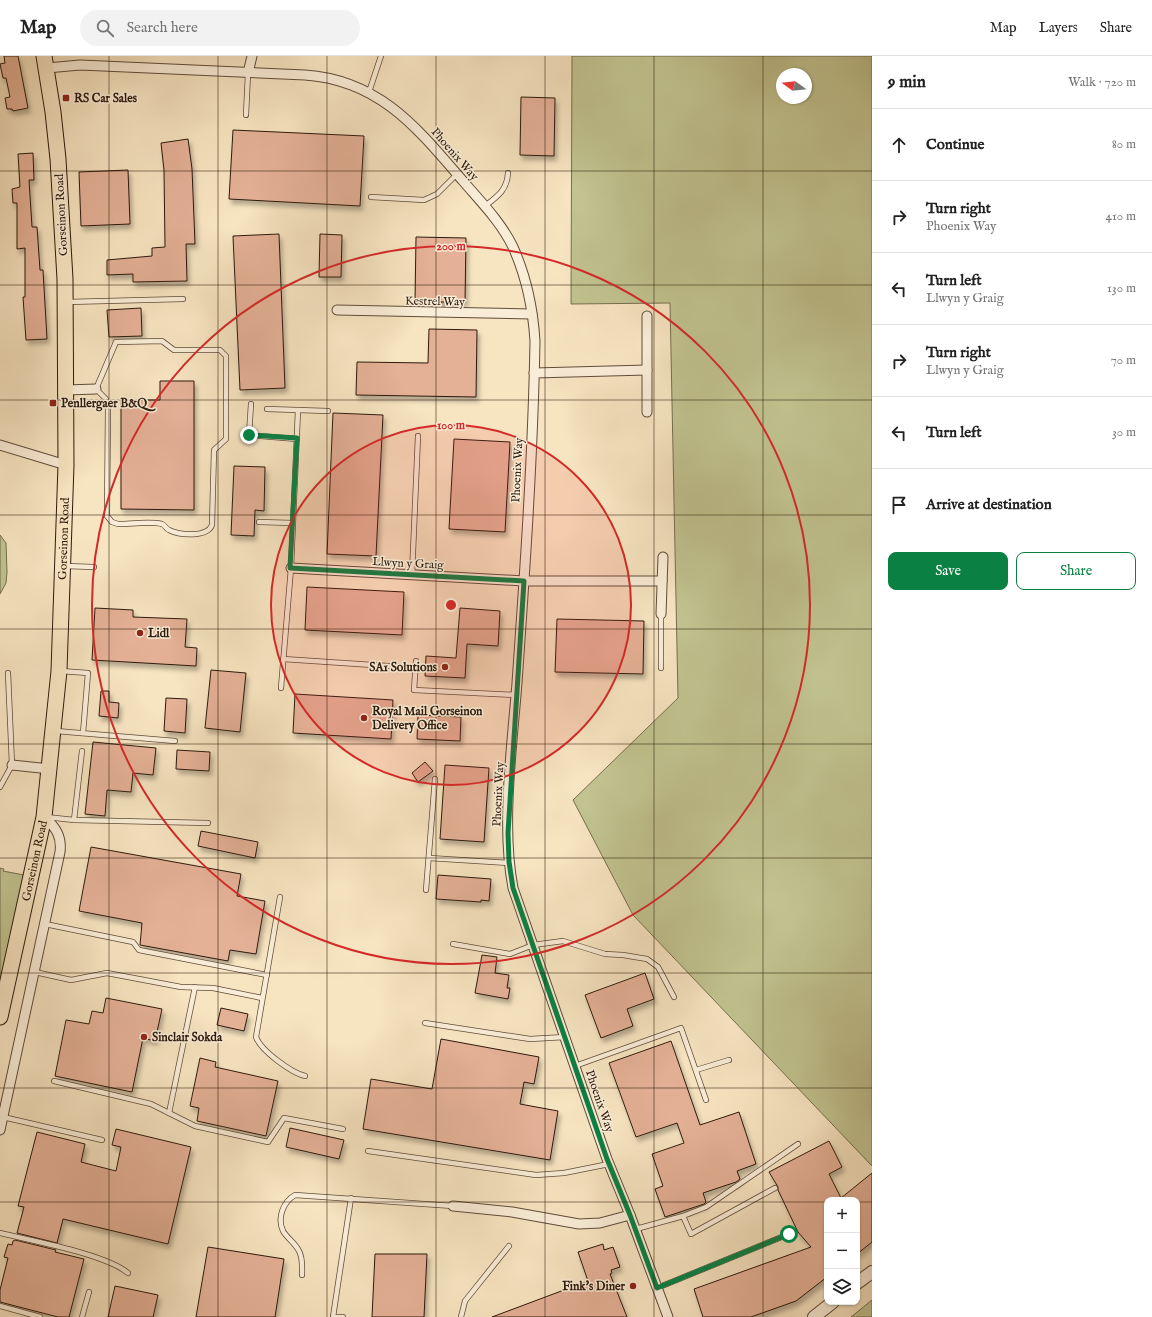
<!DOCTYPE html>
<html lang="en">
<head>
<meta charset="utf-8">
<style>
	:root { --surface:#fff; --page:#f2f2f2; --text:#222; --muted:#767676; --line:#e0e0e0; --accent:#0b8043 }
	body { margin:0; font-family:"IM FELL English",serif; background:var(--page); color:var(--text) }
	.controls { position:absolute; right:12px; bottom:12px; display:grid; overflow:hidden; border-radius:8px; box-shadow:0 1px 3px #0004 }
	.controls button { width:36px; height:36px; display:grid; place-items:center; padding:0; border:0; border-bottom:1px solid var(--line); background:var(--surface); color:var(--text); font:20px sans-serif }
	.compass { position:absolute; left:776px; top:12px; width:36px; height:36px; border-radius:50%; background:var(--surface); box-shadow:0 1px 3px #0004; rotate:285deg }
	.stop { position:absolute; width:12px; height:12px; margin:-9px; border:3px solid #0b8043; border-radius:50%; background:#fff }
	.stop.end { background:#0b8043; border-color:#fff; box-shadow:0 1px 4px #0008 }
	.list { margin:0; padding:0; list-style:none }
	h2 { display:flex; justify-content:space-between; align-items:center; height:52px; margin:0; padding:0 16px; font-size:17px }
	h2 small { font-size:13px; font-weight:400; color:var(--muted) }
	.list li { display:grid; grid-template-columns:26px 1fr auto; gap:12px; align-items:center; box-sizing:border-box; height:72px; padding:0 16px; border-top:1px solid var(--line) }
	.list b { display:block; font-size:15px; white-space:nowrap }
	.list p { margin:0; font-size:13px; white-space:nowrap; color:var(--muted) }
	.list em { font-size:13px; font-style:normal; color:var(--muted) }
	.actions { display:flex; gap:8px; padding:12px 16px }
	.actions a { flex:1; padding:9px 0; border:1px solid var(--accent); border-radius:8px; text-align:center; font-size:14px; color:var(--accent) }
	.actions .main { background:var(--accent); color:#fff }
	.icon { flex:none; width:22px; height:22px; fill:none; stroke:currentColor; stroke-width:2; stroke-linecap:round; stroke-linejoin:round }
	.map { position:relative; flex:none; width:872px; height:1261px; overflow:hidden }
	header { display:flex; align-items:center; gap:24px; box-sizing:border-box; height:56px; padding:0 20px; background:var(--surface); border-bottom:1px solid var(--line) }
	header strong { font-size:19px }
	nav { display:flex; gap:22px; margin-inline-start:auto; font-size:14px }
	.search { width:280px; height:36px; background:var(--page); display:flex; align-items:center; gap:10px; box-sizing:border-box; padding:0 14px; border-radius:22px; color:var(--muted); font-size:15px }
	main { display:flex }
	aside { flex:1; background:var(--surface) }
	.map>svg:first-child { display:block }
</style>
</head>
<body>
<header>
<strong>Map</strong>
<div class="search"><svg class="icon" aria-label="search" viewBox="0 0 24 24"><circle cx="10" cy="10" r="6"/><path d="M15 15l6 6"/></svg>Search here</div>
<nav><a>Map</a><a>Layers</a><a>Share</a></nav>
</header>
<main>
<div class="map">
<svg width="872" height="1261" viewBox="0 0 872 1261">
	<defs>
		<filter id="shadow"><feDropShadow dx="2.5" dy="4.5" stdDeviation="2" flood-color="#0004"/></filter>
	</defs>
	<rect width="100%" height="100%" fill="#f7e4c1"/>
	<filter id="stains"><feTurbulence type="fractalNoise" baseFrequency=".005" numOctaves="4"/><feColorMatrix values="0 0 0 0 .2 0 0 0 0 .09 0 0 0 0 .02 0 0 0 .5 -.17"/></filter>
	<radialGradient id="worn" r=".72"><stop offset=".6" stop-color="#630" stop-opacity="0"/><stop offset="1" stop-color="#630" stop-opacity=".3"/></radialGradient>
	<g fill="#c1c390" stroke="#776e4e" fill-rule="evenodd">
		<path d="M572 0H872V1110L633 859 573 744 678 642 670 247 571 248ZM782 18H806V42H782Z"/>
		<path d="M0 479 6 487 7 516 6 527 0 538Z"/>
		<path d="M0 812 4 813 3 815 24 819 0 928Z"/>
		<path d="M872 1244V1261H851Z"/>
	</g>
	<g fill="#e4b096" stroke="#2d1a0d" filter="url(#shadow)">
		<path d="M4 0H18L28 52 13 55 12 53H7L5 42 10 41 6 22H3L0 8 5 7Z"/>
		<path d="M521 41 555 42 554 100 520 99Z"/>
		<path d="M233 74 364 80 360 150 229 143Z"/>
		<path d="M188 83 192 113 195 188H186L187 225 133 226V218L107 219V204L152 200V192L165 191 164 114 161 87Z"/>
		<path d="M33 97 34 124H29L32 171H37L40 214H43L47 283 26 284 23 241H25V192L17 193V147H13L12 133 20 131 18 98Z"/>
		<path d="M128 114 130 168 81 170 79 116Z"/>
		<path d="M279 178 285 332 240 334 233 180Z"/>
		<path d="M320 178 342 179 341 221H319Z"/>
		<path d="M416 181 466 182 465 246H415Z"/>
		<path d="M141 252 142 280 109 281 107 254Z"/>
		<path d="M429 273 477 274 476 341 356 339 357 306 428 307Z"/>
		<path d="M160 325H194V454L121 453V344H160Z"/>
		<path d="M333 357 383 359 376 500 327 498Z"/>
		<path d="M454 383 510 386 505 476 449 473Z"/>
		<path d="M234 410 265 411 264 455 255 454 254 480 231 479Z"/>
		<path d="M307 531 404 536 402 579 305 574Z"/>
		<path d="M95 552 133 554V561L187 563 185 591 197 592 196 610 92 604Z"/>
		<path d="M460 552 500 555 498 590 467 588 465 622 425 620 426 600 456 602Z"/>
		<path d="M557 563 644 565 643 618 555 616Z"/>
		<path d="M211 614 246 617 240 676 205 672Z"/>
		<path d="M101 635H109V646L119 647 118 662 99 660Z"/>
		<path d="M295 638 393 644 391 683 293 677Z"/>
		<path d="M166 642 187 643 185 677 164 675Z"/>
		<path d="M418 659 461 661 460 685 417 683Z"/>
		<path d="M93 686 156 692 153 719 133 717 131 736 107 734 105 760 85 758Z"/>
		<path d="M177 694 210 696 209 715 176 713Z"/>
		<path d="M425 706 433 715 418 726 412 717Z"/>
		<path d="M445 709 489 712 484 786 440 783Z"/>
		<path d="M201 775 258 786 255 802 198 790Z"/>
		<path d="M91 791 241 818 237 840 265 845 256 898 230 894 228 905 140 889 142 867 79 855Z"/>
		<path d="M438 819 491 823 489 845 481 844V846L436 843Z"/>
		<path d="M482 899 497 901 495 917 509 919 507 932H510L508 943 475 937Z"/>
		<path d="M645 917 654 943 627 953 633 970 601 982 585 939Z"/>
		<path d="M106 942 162 953 155 985 143 982 132 1036 55 1020 66 964 89 968 92 955 103 957Z"/>
		<path d="M221 952 248 958 244 975 217 969Z"/>
		<path d="M441 983 539 1001 534 1028 524 1026 520 1048 558 1055 550 1104 363 1073 371 1023 432 1033Z"/>
		<path d="M671 985 700 1069 739 1056 756 1108 737 1115 740 1123 736 1126 703 1137 706 1146 704 1148 665 1161 655 1133 663 1130 652 1098 684 1087 677 1067 636 1081 609 1007Z"/>
		<path d="M200 1002 216 1006 215 1011 278 1025 266 1080 197 1065 199 1052 190 1050Z"/>
		<path d="M290 1072 344 1084 339 1103 286 1091Z"/>
		<path d="M116 1073 191 1091 168 1188 63 1163 57 1187 17 1177 24 1151 18 1150 37 1076 85 1088 81 1106 116 1115 121 1091 112 1089Z"/>
		<path d="M829 1085 842 1111 829 1118 841 1142 872 1117V1186L857 1198V1144H827V1221L796 1245 751 1261H703L694 1233 811 1191 798 1176 778 1134V1131L769 1116Z"/>
		<path d="M15 1184 56 1194 55 1196 84 1203 69 1261H58L0 1246V1234L8 1202 4 1201 8 1188 12 1189 13 1185Z"/>
		<path d="M603 1188 604 1194 613 1191 620 1211 611 1214 612 1217 610 1218 627 1261H492L588 1225 578 1196Z"/>
		<path d="M208 1191 284 1203 275 1261H196Z"/>
		<path d="M375 1198H427L424 1261H372Z"/>
		<path d="M115 1230 158 1239 153 1261H108Z"/>
	</g>
	<g fill="none" stroke-linecap="round" stroke-linejoin="round">
		<g stroke="#604c3a" stroke-width="6">
			<g id="service">
				<path d="M369 36 381 0"/>
				<path d="M246 59 248 17"/>
				<path d="M371 141 424 144 437 138 457 118"/>
				<path d="M485 150C498 140 507 134 508 117"/>
				<path d="M67 246 183 243"/>
				<path d="M162 285 174 294H220L226 300V383L214 394 212 469C207 482 179 479 169 474 166 473 165 469 162 468 151 465 130 468 118 468L112 466 107 460 108 351 106 343 96 333 116 286Z"/>
				<path d="M251 348 249 379 297 383"/>
				<path d="M267 353 328 355"/>
				<path d="M259 466 293 467"/>
				<path d="M65 510 94 511"/>
				<path d="M412 519 418 380"/>
				<path d="M661 558V612"/>
				<path d="M283 603 403 611"/>
				<path d="M416 605 414 634 516 639"/>
				<path d="M61 615 88 617 83 677"/>
				<path d="M281 632 291 512 298 354"/>
				<path d="M56 675 175 685"/>
				<path d="M0 731 12 709 8 617"/>
				<path d="M46 761 74 764 208 767"/>
				<path d="M74 764 82 695"/>
				<path d="M429 802 509 807"/>
				<path d="M426 834 435 723"/>
				<path d="M280 841 256 981C261 995 292 1017 305 1020"/>
				<path d="M45 868 133 886 139 894 267 919"/>
				<path d="M453 888 510 898 533 889 563 885 605 898 623 899 647 903 658 911 674 941"/>
				<path d="M35 916 71 924 107 917 181 931 213 932 262 942"/>
				<path d="M425 967 530 983 565 981"/>
				<path d="M575 1010 681 972 706 1044"/>
				<path d="M696 1014 729 1004"/>
				<path d="M54 1025 151 1048 195 1070 268 1086 284 1062 343 1073"/>
				<path d="M169 1057 195 931"/>
				<path d="M3 1061 102 1084"/>
				<path d="M368 1095 536 1119 564 1117 609 1108"/>
				<path d="M683 1160 691 1178 775 1132"/>
				<path d="M636 1173 683 1160 706 1151 798 1088"/>
				<path d="M0 1177C32 1185 105 1198 128 1217"/>
				<path d="M302 1219C302 1211 303 1202 299 1195 295 1187 287 1182 283 1175 277 1162 283 1146 295 1139L453 1150"/>
				<path d="M657 1232 789 1178"/>
				<path d="M0 1250 40 1261"/>
				<path d="M82 1261 89 1236"/>
				<path d="M333 1261 351 1142"/>
				<path d="M333 1261H343"/>
				<path d="M461 1261 465 1245 509 1190"/>
			</g>
		</g>
		<g stroke="#604c3a" stroke-width="11">
			<g id="minor">
				<path d="M47 12 80 9 305 19C380 24 418 73 463 125 481 146 501 166 513 191 526 220 533 253 535 285 533 399 525 513 517 627 512 691 501 769 513 832L607 1103 630 1159 668 1261"/>
				<path d="M248 17 252 0"/>
				<path d="M337 254 532 258"/>
				<path d="M534 317 647 314"/>
				<path d="M66 334 96 333"/>
				<path d="M647 356V260"/>
				<path d="M0 389 66 409"/>
				<path d="M291 512 524 525H662"/>
				<path d="M661 558 663 501"/>
				<path d="M12 709 50 713"/>
				<path d="M0 1074 60 796C62 781 56 771 44 761"/>
				<path d="M453 1150 512 1156 579 1168 600 1167 630 1159"/>
			</g>
		</g>
		<g stroke="#604c3a" stroke-width="14">
			<g id="tertiary">
				<path d="M857 1227 872 1216"/>
				<path d="M814 1261 833 1246"/>
			</g>
		</g>
		<g stroke="#2d1a0d" stroke-width="17">
			<g id="primary">
				<path id="s1" d="M0 961 44 761 59 615 66 409 65 223 58 103 53 56 44 0"/>
			</g>
		</g>
		<use href="#service" stroke="#faedd7" stroke-width="4.5"/>
		<use href="#minor" stroke="#faedd7" stroke-width="9"/>
		<use href="#tertiary" stroke="#faedd7" stroke-width="12"/>
		<use href="#primary" stroke="#f7e4c1" stroke-width="15"/>
	</g>
	<g fill="none" stroke-linecap="round" stroke-linejoin="round">
		<path stroke="#0b8043" stroke-width="5" d="M249 379 297 382 290 512 524 525 508 777 509 806 513 832 607 1103 630 1159 657 1232 789 1178"/>
	</g>
	<path fill="none" stroke="#2d1a0d" stroke-width="1" stroke-opacity="0.55" d="M109 0V1261M218 0V1261M327 0V1261M436 0V1261M545 0V1261M654 0V1261M763 0V1261M0 115H872M0 229H872M0 344H872M0 459H872M0 573H872M0 688H872M0 802H872M0 917H872M0 1032H872M0 1146H827M857 1146H872"/>
	<circle cx="451" cy="549" r="180" fill="#d62828" fill-opacity=".12"/>
	<g fill="none" stroke="#d62828" stroke-width="2">
		<circle cx="451" cy="549" r="180"/>
		<circle cx="451" cy="549" r="359"/>
	</g>
	<g fill="#8f2418" stroke="#faedd7" stroke-width="1.5">
		<rect x="62" y="38" width="8" height="8" rx="2"/>
		<rect x="49" y="343" width="8" height="8" rx="2"/>
		<circle cx="140" cy="577" r="4"/>
		<circle cx="445" cy="611" r="4"/>
		<circle cx="364" cy="662" r="4"/>
		<circle cx="144" cy="981" r="4"/>
		<circle cx="633" cy="1230" r="4"/>
	</g>
	<g text-anchor="middle" stroke-width="3" stroke-linejoin="round" paint-order="stroke">
		<g font-size="12" font-weight="bold" fill="#2d1a0d" stroke="#faedd7" text-anchor="start">
			<text x="74" y="46">RS Car Sales</text>
			<text x="61" y="351">Penllergaer B&amp;Q</text>
			<text x="148" y="581">Lidl</text>
			<text x="437" y="615" text-anchor="end">SA1 Solutions</text>
			<text x="372" y="659">Royal Mail Gorseinon<tspan x="372" dy="14">Delivery Office</tspan></text>
			<text x="152" y="985">Sinclair Sokda</text>
			<text x="625" y="1234" text-anchor="end">Fink's Diner</text>
		</g>
		<g font-size="12" fill="#2d1a0d" stroke="#faedd7">
			<text transform="translate(455 98) rotate(49)" y="4">Phoenix Way</text>
			<text transform="translate(61 159) rotate(-93)" y="4">Gorseinon Road</text>
			<text transform="translate(435 245) rotate(1)" y="4">Kestrel Way</text>
			<text transform="translate(517 414) rotate(-87)" y="4">Phoenix Way</text>
			<text dy="4" stroke="none"><textPath href="#s1" startOffset="484">Gorseinon Road</textPath></text>
			<text transform="translate(408 507) rotate(3)" y="4">Llwyn y Graig</text>
			<text transform="translate(498 738) rotate(-87)" y="4">Phoenix Way</text>
			<text dy="4" stroke="none"><textPath href="#s1" startOffset="160">Gorseinon Road</textPath></text>
			<text transform="translate(600 1045) rotate(71)" y="4">Phoenix Way</text>
		</g>
	</g>
	<circle cx="451" cy="549" r="6" fill="#d62828" stroke="#faedd7" stroke-width="2"/>
	<g font-size="12" text-anchor="middle" font-weight="bold" fill="#d62828" stroke="#faedd7" stroke-width="3" stroke-linejoin="round" paint-order="stroke">
		<text x="451" y="194">200 m</text>
		<text x="451" y="373">100 m</text>
	</g>
	<rect width="100%" height="100%" filter="url(#stains)"/>
	<rect width="100%" height="100%" fill="url(#worn)"/>
</svg>
<div class="controls">
<button>+</button>
<button>−</button>
<button><svg class="icon" aria-label="layers" viewBox="0 0 24 24"><path d="M12 4l9 5-9 5-9-5zM3 14l9 5 9-5"/></svg></button>
</div>
<svg class="compass" viewBox="-18 -18 36 36"><path d="M0-13l5 13h-10z" fill="#e53935"/><path d="M0 13l5-13h-10z" fill="#767676"/></svg>
<div class="stop" style="left:789px;top:1178px"></div>
<div class="stop end" style="left:249px;top:379px"></div>
</div>
<aside>
<h2>9 min<small>Walk · 720 m</small></h2>
<ul class="list">
<li><svg class="icon" aria-label="ahead" viewBox="0 0 24 24"><path d="M12 20V5M6 11l6-6 6 6"/></svg><div><b>Continue</b></div><em>80 m</em></li>
<li><svg class="icon" aria-label="right" viewBox="0 0 24 24"><path d="M7 20v-9h11M14 6l5 5-5 5"/></svg><div><b>Turn right</b><p>Phoenix Way</p></div><em>410 m</em></li>
<li><svg class="icon" aria-label="left" viewBox="0 0 24 24"><path d="M17 20v-9H6M10 6l-5 5 5 5"/></svg><div><b>Turn left</b><p>Llwyn y Graig</p></div><em>130 m</em></li>
<li><svg class="icon" aria-label="right" viewBox="0 0 24 24"><path d="M7 20v-9h11M14 6l5 5-5 5"/></svg><div><b>Turn right</b><p>Llwyn y Graig</p></div><em>70 m</em></li>
<li><svg class="icon" aria-label="left" viewBox="0 0 24 24"><path d="M17 20v-9H6M10 6l-5 5 5 5"/></svg><div><b>Turn left</b></div><em>30 m</em></li>
<li><svg class="icon" aria-label="arrive" viewBox="0 0 24 24"><path d="M6 21V4h12l-3 4 3 4H6"/></svg><div><b>Arrive at destination</b></div></li>
</ul>
<div class="actions"><a class="main">Save</a><a>Share</a></div>
</aside>
</main>
</body>
</html>
